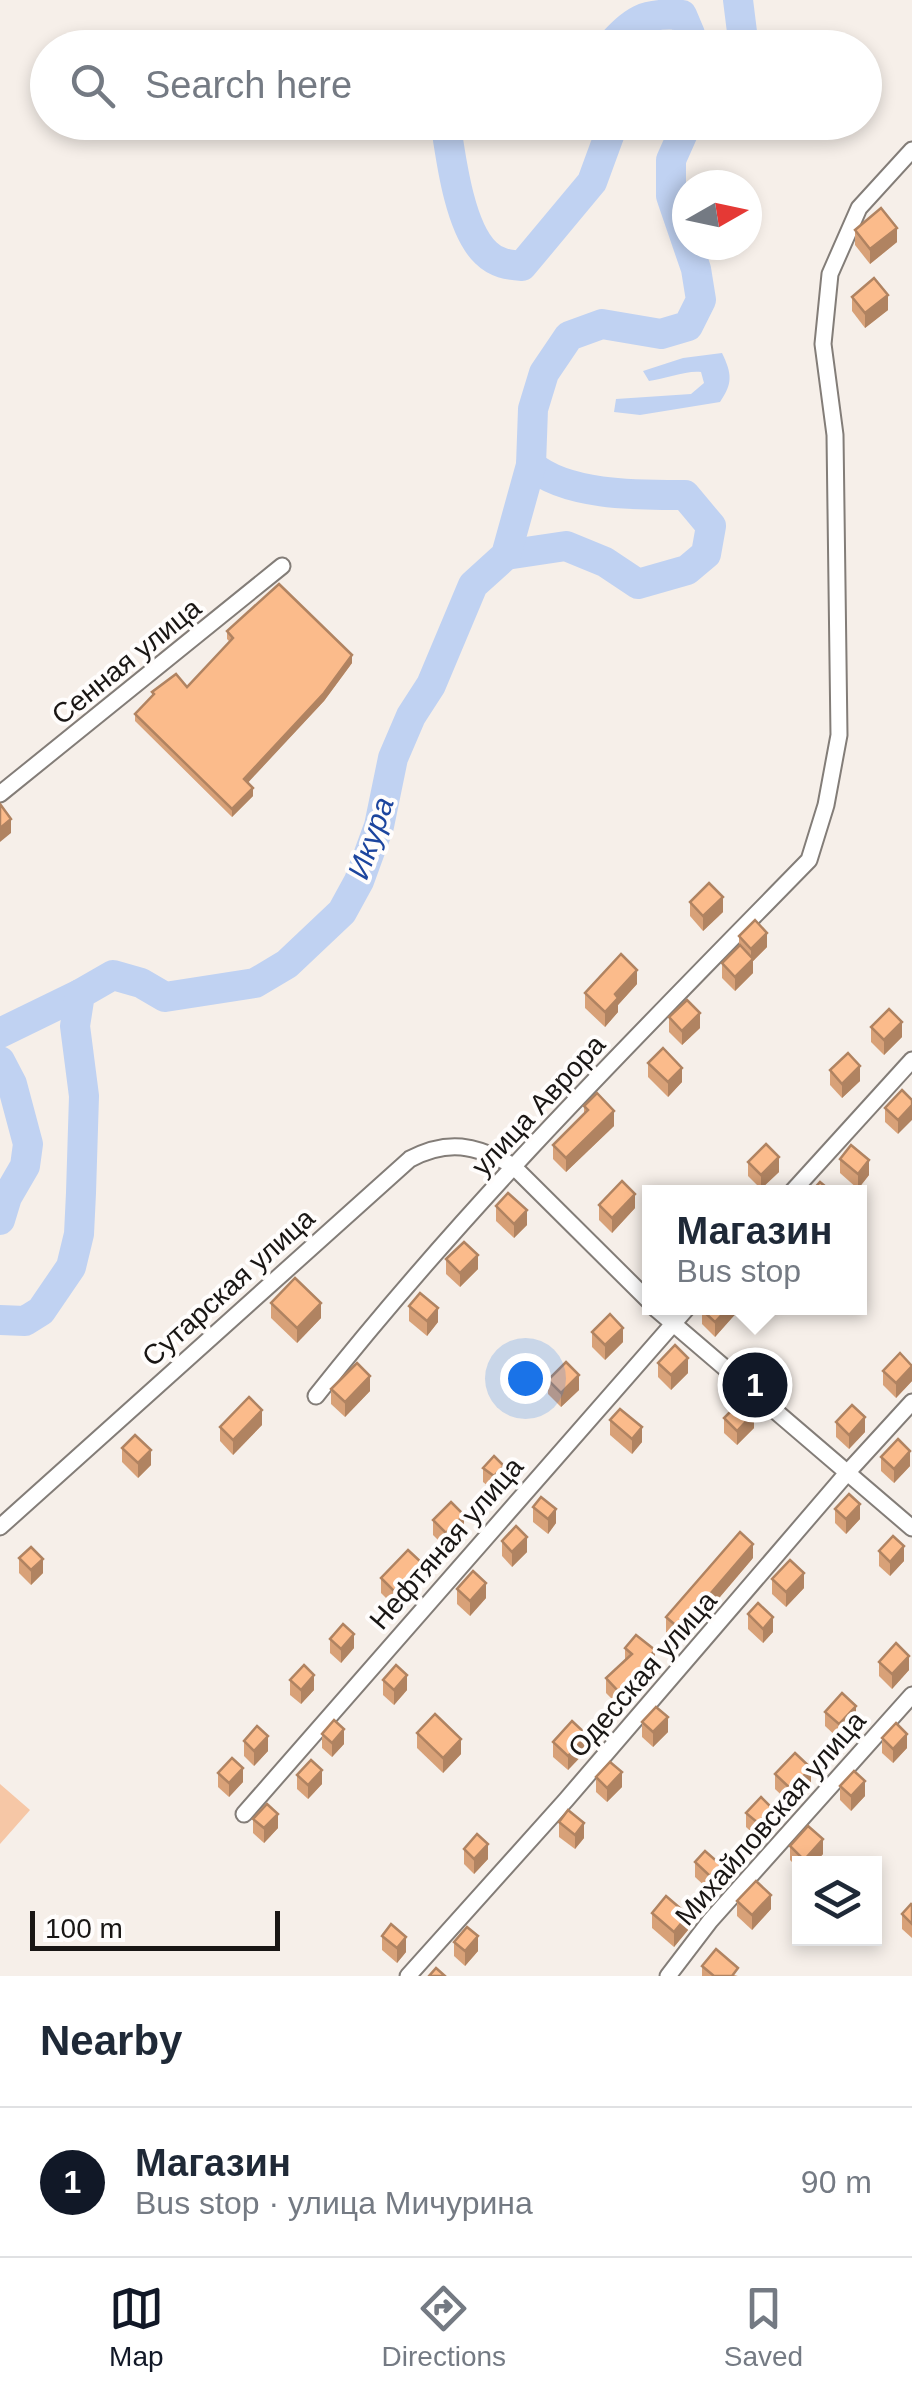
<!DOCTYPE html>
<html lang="en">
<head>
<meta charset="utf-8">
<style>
	:root { --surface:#fff; --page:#f2f2f3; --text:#1f2937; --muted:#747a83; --line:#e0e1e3; --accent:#111827 }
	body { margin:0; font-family:Helvetica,sans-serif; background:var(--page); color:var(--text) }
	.controls { position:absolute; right:30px; bottom:30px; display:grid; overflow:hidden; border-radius:0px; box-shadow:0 5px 15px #0003 }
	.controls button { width:90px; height:90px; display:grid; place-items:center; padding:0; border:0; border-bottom:2px solid var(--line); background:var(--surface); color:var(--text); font:50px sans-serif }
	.compass { position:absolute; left:672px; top:170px; width:90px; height:90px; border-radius:50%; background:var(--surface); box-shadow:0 5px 15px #0003; rotate:81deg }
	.scale { position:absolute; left:30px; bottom:25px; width:250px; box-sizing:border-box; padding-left:10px; border:5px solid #191614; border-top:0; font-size:28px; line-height:35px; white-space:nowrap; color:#191614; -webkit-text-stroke:8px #fffdfc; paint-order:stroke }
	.you { position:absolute; left:525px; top:1378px; width:35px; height:35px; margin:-25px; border:8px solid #fff; border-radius:50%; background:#1a73e8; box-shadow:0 0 0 15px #1a73e833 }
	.badge { display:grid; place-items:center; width:65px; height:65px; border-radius:50%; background:var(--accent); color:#fff; font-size:32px; font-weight:700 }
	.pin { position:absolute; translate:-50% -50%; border:5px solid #fff; box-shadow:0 2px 10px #0006 }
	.popup { position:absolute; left:642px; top:1185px; width:225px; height:130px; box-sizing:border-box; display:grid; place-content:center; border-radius:0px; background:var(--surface); filter:drop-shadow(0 2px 8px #0005); font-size:32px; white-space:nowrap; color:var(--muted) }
	.popup b { font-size:38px; color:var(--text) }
	.popup::after { content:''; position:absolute; left:50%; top:100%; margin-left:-20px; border:20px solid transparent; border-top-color:var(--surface) }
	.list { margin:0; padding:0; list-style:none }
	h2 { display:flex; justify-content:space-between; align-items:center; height:130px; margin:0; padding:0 40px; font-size:42px }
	h2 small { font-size:32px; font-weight:400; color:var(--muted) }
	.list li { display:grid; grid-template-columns:65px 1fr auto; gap:30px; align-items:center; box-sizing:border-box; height:150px; padding:0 40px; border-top:2px solid var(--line) }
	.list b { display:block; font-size:38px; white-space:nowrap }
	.list p { margin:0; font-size:32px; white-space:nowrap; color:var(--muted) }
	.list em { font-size:32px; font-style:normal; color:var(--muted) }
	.icon { flex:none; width:55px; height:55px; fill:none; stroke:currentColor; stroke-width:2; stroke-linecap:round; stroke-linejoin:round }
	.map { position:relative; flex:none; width:912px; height:1976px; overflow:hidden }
	.search { position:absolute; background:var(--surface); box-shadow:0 5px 15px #0003; left:30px; right:30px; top:30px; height:110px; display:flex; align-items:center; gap:25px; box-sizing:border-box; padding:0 35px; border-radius:55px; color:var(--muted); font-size:38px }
	.sheet { height:280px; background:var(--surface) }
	nav { display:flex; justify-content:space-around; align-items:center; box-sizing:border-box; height:140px; border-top:2px solid var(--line); background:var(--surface); font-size:28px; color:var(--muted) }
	nav a { display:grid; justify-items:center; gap:5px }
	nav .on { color:var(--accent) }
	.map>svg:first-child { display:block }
</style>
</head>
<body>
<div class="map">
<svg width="912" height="1976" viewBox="0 0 912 1976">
	<rect width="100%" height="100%" fill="#f6efe9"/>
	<path fill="#f6c7a6" d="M0 1784 30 1810 0 1844Z"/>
	<path fill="#c0d2f2" d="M722 353C732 374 733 383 720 402L640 415 614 412 616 399 691 394 704 383 701 372C687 370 665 379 649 381L643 371 683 358Z"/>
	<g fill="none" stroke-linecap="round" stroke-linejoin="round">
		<g stroke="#c0d2f2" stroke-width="30">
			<path d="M738 0 744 48"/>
			<path d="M608 48C634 20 643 12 682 15L690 34"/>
			<path d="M449 122 446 126C451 160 460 229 486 253 496 263 508 265 522 266L592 182 614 122"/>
			<path d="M506 555 566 546 605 562 638 584 687 570 706 554 711 526 685 495C639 495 566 496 531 465"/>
			<path d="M0 1033 80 994"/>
			<path d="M0 1061 12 1084 28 1144 25 1166 7 1197 0 1220"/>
			<path d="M0 1320 25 1321 41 1311 71 1267 79 1234 81 1193 84 1096 75 1026 80 994 113 975 141 983 165 997 255 983 287 964 342 912 359 881 379 826 393 758 411 716 431 685 473 585 506 555 531 465 533 409 544 373 569 336 602 324 661 334 688 326 701 300 696 269 671 196V160L687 124 694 122"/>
		</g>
		<g stroke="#837d78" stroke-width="19">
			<g id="street">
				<path d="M0 794 282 566"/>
				<path d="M792 1192 912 1060"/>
				<path d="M655 1308 912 1528"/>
				<path d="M316 1396C467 1205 639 1034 809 860L826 805 839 735 835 435 823 344 830 274 859 208 912 150"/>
				<path d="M0 1527 410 1159C448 1139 475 1145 512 1165L650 1302"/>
				<path d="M244 1814 687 1308"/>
				<path d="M408 1976 566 1800 847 1473 912 1402"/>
				<path d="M668 1976 710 1921 912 1695"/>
			</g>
		</g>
		<use href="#street" stroke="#fff" stroke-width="15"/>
	</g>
	<g fill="#d8a178">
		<path d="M855 230 897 242 870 264 855 245Z"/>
		<path d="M852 297 888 310 865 328 852 311Z"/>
		<path d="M227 631 352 663 324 701 247 783 253 796 232 817 135 721V714L152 696V692L187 687 230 642 227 639Z"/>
		<path d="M690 902 723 912 703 931 690 916Z"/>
		<path d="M739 936 767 947 753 961V973L735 991 722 978V963L739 946Z"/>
		<path d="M637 984 618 1005V1012L605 1027 585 1008V993Z"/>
		<path d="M669 1017 700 1028 682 1045 669 1032Z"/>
		<path d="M871 1027 902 1037 884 1055 871 1042Z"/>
		<path d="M648 1063 682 1082 668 1097 648 1077Z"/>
		<path d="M830 1070 860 1081 842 1098 830 1085Z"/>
		<path d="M902 1090 898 1134 885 1122V1108Z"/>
		<path d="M584 1106 614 1126 566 1172 553 1159V1145L584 1115Z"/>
		<path d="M840 1159 869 1175 858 1189 840 1173Z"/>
		<path d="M748 1162 779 1172 761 1189 748 1176Z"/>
		<path d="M599 1205 635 1208 612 1233 599 1220Z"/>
		<path d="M496 1206 527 1225 514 1238 496 1221Z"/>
		<path d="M446 1259 478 1269 460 1287 446 1274Z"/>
		<path d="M271 1303 321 1318 297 1343 271 1318Z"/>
		<path d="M409 1306 438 1322 427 1336 409 1321Z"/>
		<path d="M740 1308 715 1337 702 1324V1310Z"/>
		<path d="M592 1332 623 1342 605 1360 592 1347Z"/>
		<path d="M658 1363 688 1373 671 1390 658 1377Z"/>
		<path d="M912 1365V1381L896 1398 883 1385V1371Z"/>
		<path d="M548 1380 579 1390 561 1407 548 1394Z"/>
		<path d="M331 1389 370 1391 345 1417 331 1404Z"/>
		<path d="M724 1418 754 1428 737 1445 724 1433Z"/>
		<path d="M610 1420 642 1442 632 1454 610 1435Z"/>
		<path d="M836 1422 865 1432 849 1449 836 1437Z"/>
		<path d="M262 1425 233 1455 220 1441V1427Z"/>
		<path d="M122 1448 151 1465 138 1478 122 1462Z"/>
		<path d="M881 1457 910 1466 894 1483 881 1471Z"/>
		<path d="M483 1468 504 1481 494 1491 483 1482Z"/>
		<path d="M533 1507 556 1523 548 1534 533 1522Z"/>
		<path d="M835 1509 860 1519 846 1534 835 1523Z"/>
		<path d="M433 1520 464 1530 446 1548 433 1535Z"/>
		<path d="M502 1541 527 1552 512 1567 502 1556Z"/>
		<path d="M879 1551 904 1561 890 1576 879 1566Z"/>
		<path d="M19 1558 43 1573 31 1585 19 1573Z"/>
		<path d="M753 1558 680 1644 666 1632V1617Z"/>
		<path d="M381 1578H422L394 1606 381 1593Z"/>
		<path d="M772 1579 804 1588 786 1607 772 1594Z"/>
		<path d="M457 1589 486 1598 470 1616 457 1604Z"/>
		<path d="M748 1614 773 1632 763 1643 748 1629Z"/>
		<path d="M330 1639 354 1648 341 1663 330 1653Z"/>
		<path d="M625 1648 655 1664 620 1707 606 1693V1678L625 1660Z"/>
		<path d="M879 1662 909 1670 892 1689 879 1676Z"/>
		<path d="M290 1680 314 1690 301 1704 290 1695Z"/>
		<path d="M383 1680 407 1690 394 1705 383 1695Z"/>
		<path d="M825 1712 856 1720 839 1739 825 1726Z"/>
		<path d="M642 1722 668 1732 653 1747 642 1737Z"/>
		<path d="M417 1733 461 1754 443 1773 417 1748Z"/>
		<path d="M322 1734 344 1744 332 1757 322 1748Z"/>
		<path d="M882 1738 907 1748 893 1763 882 1753Z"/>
		<path d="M244 1741 268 1751 254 1766 244 1756Z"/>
		<path d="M553 1742 587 1750 568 1770 553 1757Z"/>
		<path d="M218 1773 243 1782 229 1797 218 1787Z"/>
		<path d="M775 1774 811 1782 791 1804 775 1789Z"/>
		<path d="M297 1775 322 1784 308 1799 297 1789Z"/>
		<path d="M596 1777 622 1787 607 1802 596 1792Z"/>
		<path d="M840 1786 865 1796 851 1811 840 1800Z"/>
		<path d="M746 1813 772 1822 758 1838 746 1827Z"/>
		<path d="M253 1819 278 1828 264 1843 253 1833Z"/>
		<path d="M559 1822 584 1838 575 1849 559 1837Z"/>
		<path d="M790 1846 823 1854 814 1864H800V1870L790 1860Z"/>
		<path d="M464 1849 488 1859 474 1874 464 1864Z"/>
		<path d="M695 1862 721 1880 710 1891 695 1877Z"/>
		<path d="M737 1901 771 1909 752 1930 737 1916Z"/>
		<path d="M912 1905V1938L902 1929V1914Z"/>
		<path d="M652 1913 688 1930 674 1947 652 1928Z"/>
		<path d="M382 1936 406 1952 397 1963 382 1950Z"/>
		<path d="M454 1942 478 1951 465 1966 454 1956Z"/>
		<path d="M702 1966 738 1976H702Z"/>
	</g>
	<g fill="#b08361">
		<path d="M897 228V242L870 264V249Z"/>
		<path d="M888 295V310L865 328V313Z"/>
		<path d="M352 655V663L324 701 244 787V779Z"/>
		<path d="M253 788V796L232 817V809Z"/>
		<path d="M11 819V833L0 842V828Z"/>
		<path d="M723 897V912L703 931V916Z"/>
		<path d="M767 933V947L753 961V973L735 991V977L751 961V949Z"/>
		<path d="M637 970V984L618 1005V1012L605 1027V1012L615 994Z"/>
		<path d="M700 1013V1028L682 1045V1031Z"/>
		<path d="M902 1022V1037L884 1055V1040Z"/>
		<path d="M860 1066V1081L842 1098V1084Z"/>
		<path d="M682 1068V1082L668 1097V1082Z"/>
		<path d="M912 1105V1120L898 1134V1120Z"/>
		<path d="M614 1111V1126L566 1172V1158Z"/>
		<path d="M779 1157V1172L761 1189V1175Z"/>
		<path d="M869 1160V1175L858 1189V1174Z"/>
		<path d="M635 1194V1208L612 1233V1218Z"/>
		<path d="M527 1210V1225L514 1238V1224Z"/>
		<path d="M478 1255V1269L460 1287V1273Z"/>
		<path d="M321 1303V1318L297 1343V1328Z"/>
		<path d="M438 1308V1322L427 1336V1321Z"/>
		<path d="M728 1308H740V1309L715 1337V1322Z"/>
		<path d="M623 1328V1342L605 1360V1345Z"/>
		<path d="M688 1358V1373L671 1390V1375Z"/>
		<path d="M912 1366V1381L896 1398V1383Z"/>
		<path d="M579 1375V1390L561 1407V1393Z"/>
		<path d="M370 1376V1391L345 1417V1402Z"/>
		<path d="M262 1410V1425L233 1455V1440Z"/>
		<path d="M754 1413V1428L737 1445V1431Z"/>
		<path d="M865 1417V1432L849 1449V1435Z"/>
		<path d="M642 1427V1442L632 1454V1439Z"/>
		<path d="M151 1450V1465L138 1478V1463Z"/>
		<path d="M910 1451V1466L894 1483V1469Z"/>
		<path d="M504 1466V1481L494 1491V1476Z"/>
		<path d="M860 1504V1519L846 1534V1519Z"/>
		<path d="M556 1509V1523L548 1534V1519Z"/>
		<path d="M464 1515V1530L446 1548V1533Z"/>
		<path d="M527 1537V1552L512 1567V1552Z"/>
		<path d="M753 1544V1558L680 1644V1629Z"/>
		<path d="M904 1546V1561L890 1576V1562Z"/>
		<path d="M43 1559V1573L31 1585V1570Z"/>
		<path d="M422 1563V1578L394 1606V1591Z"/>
		<path d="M804 1573V1588L786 1607V1592Z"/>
		<path d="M486 1583V1598L470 1616V1601Z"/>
		<path d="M773 1617V1632L763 1643V1629Z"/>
		<path d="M354 1634V1648L341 1663V1649Z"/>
		<path d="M655 1650V1664L620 1707V1693Z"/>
		<path d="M909 1656V1670L892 1689V1674Z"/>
		<path d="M314 1675V1690L301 1704V1690Z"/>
		<path d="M407 1675V1690L394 1705V1690Z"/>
		<path d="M856 1706V1720L839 1739V1724Z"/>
		<path d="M668 1717V1732L653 1747V1732Z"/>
		<path d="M344 1729V1744L332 1757V1743Z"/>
		<path d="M907 1734V1748L893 1763V1749Z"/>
		<path d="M587 1735V1750L568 1770V1756Z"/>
		<path d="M268 1736V1751L254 1766V1751Z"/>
		<path d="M461 1739V1754L443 1773V1758Z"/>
		<path d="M243 1768V1782L229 1797V1783Z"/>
		<path d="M811 1768V1782L791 1804V1789Z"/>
		<path d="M322 1770V1784L308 1799V1785Z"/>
		<path d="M622 1772V1787L607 1802V1788Z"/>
		<path d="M865 1781V1796L851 1811V1796Z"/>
		<path d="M772 1808V1822L758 1838V1823Z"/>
		<path d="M278 1814V1828L264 1843V1828Z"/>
		<path d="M584 1823V1838L575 1849V1835Z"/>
		<path d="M823 1839V1854L814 1864H804V1860Z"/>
		<path d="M488 1844V1859L474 1874V1859Z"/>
		<path d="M721 1865V1880L710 1891V1876Z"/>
		<path d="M771 1895V1909L752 1930V1915Z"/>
		<path d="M688 1915V1930L674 1947V1932Z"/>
		<path d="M478 1936V1951L465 1966V1951Z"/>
		<path d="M406 1937V1952L397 1963V1948Z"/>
	</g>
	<g fill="#fbbb8b" stroke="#b08361" stroke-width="2.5">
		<path d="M881 208 897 228 870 249 855 230Z"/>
		<path d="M874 278 888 295 865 313 852 297Z"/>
		<path d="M279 584 352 655 324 693 244 779 253 788 232 809 135 714 154 694 152 692 176 674 187 687 233 638 227 631Z"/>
		<path d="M0 804 11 819 0 828Z"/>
		<path d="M709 883 723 897 703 916 690 902Z"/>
		<path d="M755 920 767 933 751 949 739 936Z"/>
		<path d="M740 945 753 959 735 977 722 963Z"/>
		<path d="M621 954 637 970 615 994 618 998 605 1012 585 993Z"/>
		<path d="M687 1000 700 1013 682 1031 669 1017Z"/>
		<path d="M889 1009 902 1022 884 1040 871 1027Z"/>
		<path d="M663 1048 682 1068 668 1082 648 1063Z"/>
		<path d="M848 1053 860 1066 842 1084 830 1070Z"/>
		<path d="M902 1090 912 1100V1105L898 1120 885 1108Z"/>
		<path d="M597 1093 614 1111 566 1158 553 1145 588 1110 584 1106Z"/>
		<path d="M766 1144 779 1157 761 1175 748 1162Z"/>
		<path d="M851 1145 869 1160 858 1174 840 1159Z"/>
		<path d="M622 1181 635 1194 612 1218 599 1205Z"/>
		<path d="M820 1182 832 1192H811Z"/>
		<path d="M508 1193 527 1210 514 1224 496 1206Z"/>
		<path d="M464 1242 478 1255 460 1273 446 1259Z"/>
		<path d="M295 1278 321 1303 297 1328 271 1303Z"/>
		<path d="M420 1293 438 1308 427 1321 409 1306Z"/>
		<path d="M704 1308H728L715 1322 702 1310Z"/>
		<path d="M610 1314 623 1328 605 1345 592 1332Z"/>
		<path d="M675 1345 688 1358 671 1375 658 1363Z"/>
		<path d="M900 1353 912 1366 896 1383 883 1371Z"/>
		<path d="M566 1362 579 1375 561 1393 548 1380Z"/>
		<path d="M357 1363 370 1376 345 1402 331 1389Z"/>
		<path d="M249 1397 262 1410 233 1440 220 1427Z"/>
		<path d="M741 1401 754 1413 737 1431 724 1418Z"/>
		<path d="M852 1405 865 1417 849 1435 836 1422Z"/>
		<path d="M620 1409 642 1427 632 1439 610 1420Z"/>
		<path d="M135 1435 151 1450 138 1463 122 1448Z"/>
		<path d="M898 1439 910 1451 894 1469 881 1457Z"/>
		<path d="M494 1456 504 1466 494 1476 483 1468Z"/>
		<path d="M849 1494 860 1504 846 1519 835 1509Z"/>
		<path d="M541 1497 556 1509 548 1519 533 1507Z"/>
		<path d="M451 1502 464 1515 446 1533 433 1520Z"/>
		<path d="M516 1526 527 1537 512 1552 502 1541Z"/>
		<path d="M740 1532 753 1544 680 1629 666 1617Z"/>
		<path d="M893 1536 904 1546 890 1562 879 1551Z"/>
		<path d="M31 1547 43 1559 31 1570 19 1558Z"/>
		<path d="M408 1550 422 1563 394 1591 381 1578Z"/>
		<path d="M790 1560 804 1573 786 1592 772 1579Z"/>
		<path d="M473 1571 486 1583 470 1601 457 1589Z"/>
		<path d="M758 1603 773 1617 763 1629 748 1614Z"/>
		<path d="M343 1624 354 1634 341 1649 330 1639Z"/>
		<path d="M636 1635 655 1650 620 1693 606 1678 632 1654 625 1648Z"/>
		<path d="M896 1643 909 1656 892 1674 879 1662Z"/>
		<path d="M304 1665 314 1675 301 1690 290 1680Z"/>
		<path d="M396 1665 407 1675 394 1690 383 1680Z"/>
		<path d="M842 1693 856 1706 839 1724 825 1712Z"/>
		<path d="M656 1707 668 1717 653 1732 642 1722Z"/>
		<path d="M435 1714 461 1739 443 1758 417 1733Z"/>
		<path d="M334 1720 344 1729 332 1743 322 1734Z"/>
		<path d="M572 1721 587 1735 568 1756 553 1742Z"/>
		<path d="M896 1723 907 1734 893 1749 882 1738Z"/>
		<path d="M257 1726 268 1736 254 1751 244 1741Z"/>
		<path d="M795 1753 811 1768 791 1789 775 1774Z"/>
		<path d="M232 1758 243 1768 229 1783 218 1773Z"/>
		<path d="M311 1760 322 1770 308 1785 297 1775Z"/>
		<path d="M610 1762 622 1772 607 1788 596 1777Z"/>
		<path d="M854 1771 865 1781 851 1796 840 1786Z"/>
		<path d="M761 1797 772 1808 758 1823 746 1813Z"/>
		<path d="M267 1804 278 1814 264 1828 253 1819Z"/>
		<path d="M568 1810 584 1823 575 1835 559 1822Z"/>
		<path d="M808 1826 823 1839 804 1860 790 1846Z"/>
		<path d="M477 1834 488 1844 474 1859 464 1849Z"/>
		<path d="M705 1851 721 1865 710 1876 695 1862Z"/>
		<path d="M756 1881 771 1895 752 1915 737 1901Z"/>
		<path d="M666 1896 688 1915 674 1932 652 1913Z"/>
		<path d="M911 1904 912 1905V1924L902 1914Z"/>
		<path d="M391 1924 406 1937 397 1948 382 1936Z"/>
		<path d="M467 1927 478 1936 465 1951 454 1942Z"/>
		<path d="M716 1949 738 1968 732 1976H714L702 1966Z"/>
		<path d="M436 1968 445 1976H429Z"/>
	</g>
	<g text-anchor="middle" stroke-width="8" stroke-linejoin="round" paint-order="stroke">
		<g font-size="28" fill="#191614" stroke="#fffdfc">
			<text transform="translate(126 661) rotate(-39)" y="10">Сенная улица</text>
			<text transform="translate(538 1105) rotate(-47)" y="10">улица Аврора</text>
			<text transform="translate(228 1287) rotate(-42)" y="10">Сутарская улица</text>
			<text transform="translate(446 1543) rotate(-49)" y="10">Нефтяная улица</text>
			<text transform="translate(642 1674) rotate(-49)" y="10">Одесская улица</text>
			<text transform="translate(770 1818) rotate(-49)" y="10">Михайловская улица</text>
		</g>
		<g font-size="30" font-style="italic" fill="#1c459e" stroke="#fffdfc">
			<text transform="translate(371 838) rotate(-71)" y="10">Икура</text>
		</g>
	</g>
</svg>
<div class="controls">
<button><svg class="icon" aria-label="layers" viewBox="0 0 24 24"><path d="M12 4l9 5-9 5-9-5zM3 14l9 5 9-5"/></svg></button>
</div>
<svg class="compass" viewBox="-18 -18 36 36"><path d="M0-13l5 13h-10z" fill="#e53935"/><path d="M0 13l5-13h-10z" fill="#747a83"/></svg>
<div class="scale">100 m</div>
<div class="you"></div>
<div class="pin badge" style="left:755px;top:1385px">1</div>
<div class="popup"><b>Магазин</b>Bus stop</div>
<div class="search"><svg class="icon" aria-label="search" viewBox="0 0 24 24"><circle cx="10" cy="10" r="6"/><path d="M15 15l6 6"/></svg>Search here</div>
</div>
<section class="sheet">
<h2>Nearby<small></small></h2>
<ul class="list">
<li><span class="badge">1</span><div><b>Магазин</b><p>Bus stop · улица Мичурина</p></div><em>90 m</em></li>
</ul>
</section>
<nav>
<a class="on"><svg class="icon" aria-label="map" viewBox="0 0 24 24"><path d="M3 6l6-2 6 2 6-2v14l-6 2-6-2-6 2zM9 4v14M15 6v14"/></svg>Map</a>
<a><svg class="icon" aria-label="directions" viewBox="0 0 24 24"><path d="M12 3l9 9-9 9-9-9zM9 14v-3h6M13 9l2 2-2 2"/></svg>Directions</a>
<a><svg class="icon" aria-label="saved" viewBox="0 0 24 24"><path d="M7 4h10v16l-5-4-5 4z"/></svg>Saved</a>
</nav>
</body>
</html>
